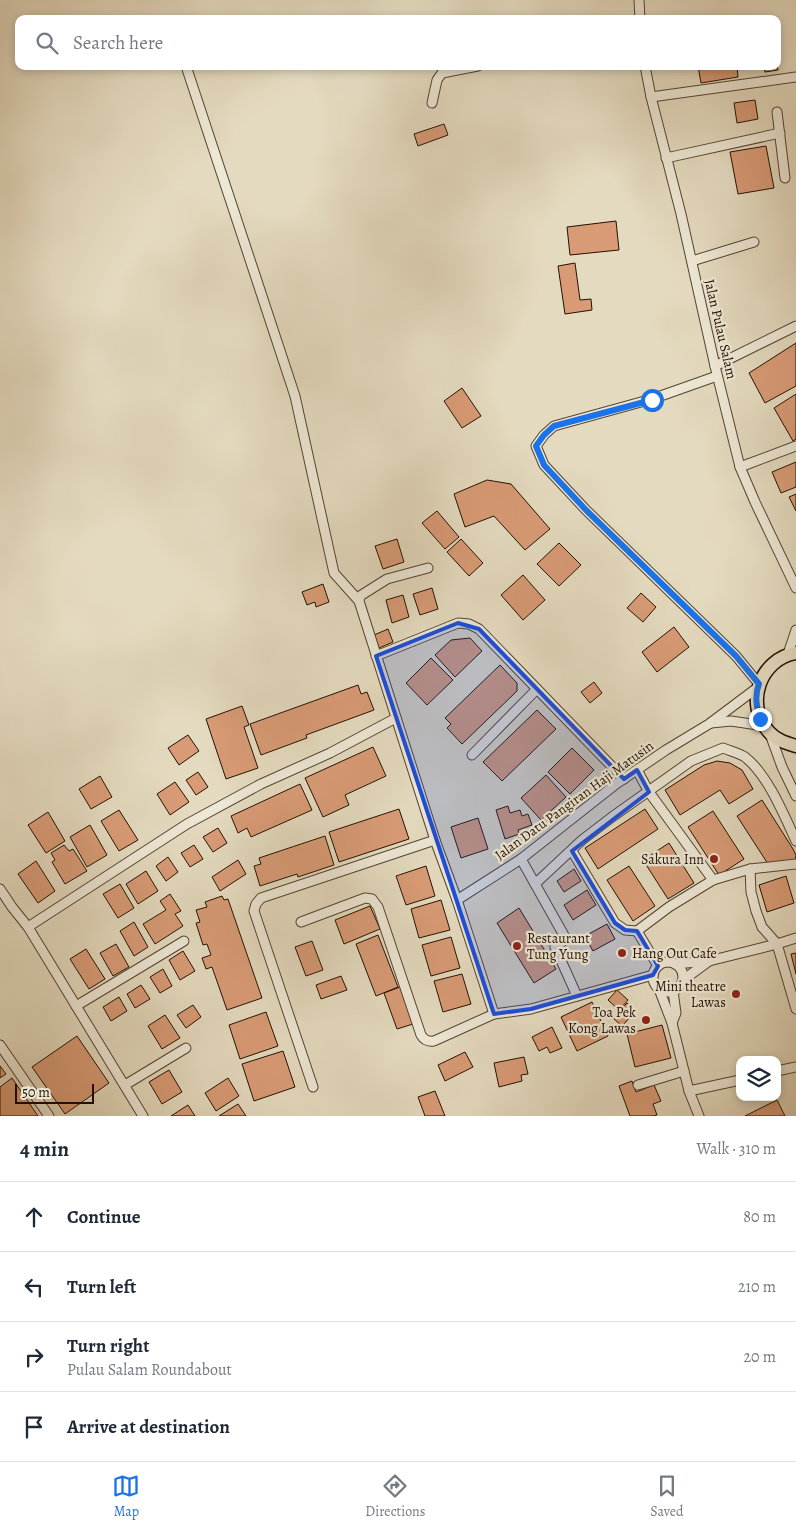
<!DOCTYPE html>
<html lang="en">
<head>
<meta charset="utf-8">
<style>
	:root { --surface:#fff; --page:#f6f6f7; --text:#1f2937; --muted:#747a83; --line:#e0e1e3; --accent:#1a73e8 }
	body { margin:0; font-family:Alegreya,serif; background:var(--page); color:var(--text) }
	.controls { position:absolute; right:15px; bottom:15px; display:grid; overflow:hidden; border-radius:10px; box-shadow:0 2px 8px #0003 }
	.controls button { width:45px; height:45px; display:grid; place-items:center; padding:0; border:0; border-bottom:1px solid var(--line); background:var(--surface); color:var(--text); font:25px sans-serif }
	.scale { position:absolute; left:15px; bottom:12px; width:79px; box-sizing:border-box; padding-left:5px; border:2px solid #241101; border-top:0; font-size:14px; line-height:18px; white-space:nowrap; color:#241101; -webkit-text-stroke:4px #ede7d5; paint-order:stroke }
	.stop { position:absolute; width:15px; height:15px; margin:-11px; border:4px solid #1a73e8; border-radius:50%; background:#fff }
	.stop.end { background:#1a73e8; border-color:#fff; box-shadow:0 1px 5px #0008 }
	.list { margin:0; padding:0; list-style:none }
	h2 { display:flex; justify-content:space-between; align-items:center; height:65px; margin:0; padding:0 20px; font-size:21px }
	h2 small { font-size:16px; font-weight:400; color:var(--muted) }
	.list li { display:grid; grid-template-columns:32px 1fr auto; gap:15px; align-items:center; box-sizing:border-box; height:70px; padding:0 20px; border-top:1px solid var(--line) }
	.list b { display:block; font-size:19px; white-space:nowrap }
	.list p { margin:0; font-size:16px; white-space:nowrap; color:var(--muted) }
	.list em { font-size:16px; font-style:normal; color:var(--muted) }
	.icon { flex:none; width:28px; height:28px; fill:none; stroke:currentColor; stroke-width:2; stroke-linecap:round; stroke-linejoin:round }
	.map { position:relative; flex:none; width:796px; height:1116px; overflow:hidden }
	.search { position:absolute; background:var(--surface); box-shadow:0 2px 8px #0003; left:15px; right:15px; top:15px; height:55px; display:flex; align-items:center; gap:12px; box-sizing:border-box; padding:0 18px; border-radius:10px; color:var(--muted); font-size:19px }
	.sheet { height:345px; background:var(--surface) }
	nav { display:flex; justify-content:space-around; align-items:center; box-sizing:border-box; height:70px; border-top:1px solid var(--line); background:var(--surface); font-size:14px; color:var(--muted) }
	nav a { display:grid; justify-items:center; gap:2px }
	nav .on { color:var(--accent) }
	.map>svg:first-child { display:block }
</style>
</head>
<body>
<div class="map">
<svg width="796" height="1116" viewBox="0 0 796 1116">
	<rect width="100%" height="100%" fill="#e4dabf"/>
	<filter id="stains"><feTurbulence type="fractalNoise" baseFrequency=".004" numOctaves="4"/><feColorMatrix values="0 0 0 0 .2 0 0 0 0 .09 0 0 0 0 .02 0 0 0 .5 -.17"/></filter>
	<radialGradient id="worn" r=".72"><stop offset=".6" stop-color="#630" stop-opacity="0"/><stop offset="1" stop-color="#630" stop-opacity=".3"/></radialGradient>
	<g fill="#d89b76" stroke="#241101">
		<path d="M777 62 778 70 765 72 764 66H777Z"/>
		<path d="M698 66H737L738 77 701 83Z"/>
		<path d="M755 100 758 119 737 123 734 103Z"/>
		<path d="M444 124 448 135 418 146 414 134Z"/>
		<path d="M766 146 774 188 738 194 730 152Z"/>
		<path d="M616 221 619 250 570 255 567 227Z"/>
		<path d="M575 263 580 300 591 299 592 310 565 314 558 266Z"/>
		<path d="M796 343V386L765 403 749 373Z"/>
		<path d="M462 388 481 416 462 428 444 401Z"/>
		<path d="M796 394V439L793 441 774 408Z"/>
		<path d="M796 462V487L781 493 772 472Z"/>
		<path d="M487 480 511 484 550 529 525 550 494 516 465 527 454 494Z"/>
		<path d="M796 494V511L789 497Z"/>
		<path d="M437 511 459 537 445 549 422 523Z"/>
		<path d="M397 539 404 562 383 569 375 546Z"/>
		<path d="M461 539 483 563 469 576 447 552Z"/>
		<path d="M559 543 581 565 559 586 537 564Z"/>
		<path d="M523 575 545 600 523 620 501 595Z"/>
		<path d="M323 584 329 602 316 607 315 602 307 605 302 592Z"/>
		<path d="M432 588 438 609 420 615 413 594Z"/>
		<path d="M641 593 656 607 643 622 627 608Z"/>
		<path d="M403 595 409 617 392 623 386 600Z"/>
		<path d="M674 627 689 647 657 672 642 652Z"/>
		<path d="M388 629 393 642 379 648 374 635Z"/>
		<path d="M470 638 482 651 455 677 435 655 451 640Z"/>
		<path d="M431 658 453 680 427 705 406 683Z"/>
		<path d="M500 665 517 683V691L462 744 447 728 451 724 445 718Z"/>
		<path d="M594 682 602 693 590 703 581 692Z"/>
		<path d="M358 685 361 694 367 692 374 710 306 735 307 738 261 755 250 724Z"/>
		<path d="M242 706 249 725 244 727 258 768 226 779 206 719Z"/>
		<path d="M537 710 556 729 502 781 483 762Z"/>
		<path d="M188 735 199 751 179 765 168 748Z"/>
		<path d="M373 747 386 776 345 795 349 805 323 817 305 778Z"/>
		<path d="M572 748 594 770 570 794 548 772Z"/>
		<path d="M717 761 730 763 742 770 753 789 729 804 720 790 680 815 665 790 704 765Z"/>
		<path d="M198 772 208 787 196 795 186 780Z"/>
		<path d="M546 775 566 797 541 820 521 798Z"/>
		<path d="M100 776 112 797 91 809 79 789Z"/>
		<path d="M175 782 189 802 170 815 157 794Z"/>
		<path d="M300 784 312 810 251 837 247 828 238 833 231 816Z"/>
		<path d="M762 800 793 849 796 855 795 861 768 864 737 816Z"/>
		<path d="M508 806 510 813 520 810 522 816 528 814 532 825 518 830 519 834 505 839 496 810Z"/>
		<path d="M399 809 409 839 339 862 329 832Z"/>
		<path d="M645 809 658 829 598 869 585 848Z"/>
		<path d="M119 810 138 840 119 851 101 821Z"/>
		<path d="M713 811 744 859 719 875 688 827Z"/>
		<path d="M48 812 65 841 46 853 28 825Z"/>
		<path d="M478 818 488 849 461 858 451 827Z"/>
		<path d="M90 825 107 855 87 867 70 837Z"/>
		<path d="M218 828 227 843 213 852 203 837Z"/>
		<path d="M325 836 334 865 298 877 297 874 260 886 254 866 261 864 259 858Z"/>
		<path d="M669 843 694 883 668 899 643 860Z"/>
		<path d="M64 845 69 851 73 849 87 871 65 884 52 862 55 860 51 853Z"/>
		<path d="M194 845 203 859 190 867 181 853Z"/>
		<path d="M168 857 178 872 166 881 156 866Z"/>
		<path d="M238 860 246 874 220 891 212 877Z"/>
		<path d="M36 861 55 891 38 903 18 874Z"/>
		<path d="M426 866 435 896 406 905 396 876Z"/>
		<path d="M629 866 655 906 633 921 607 880Z"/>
		<path d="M574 869 581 881 564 892 557 881Z"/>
		<path d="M146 871 158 891 138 904 126 884Z"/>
		<path d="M786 876 794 903 767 912 759 885Z"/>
		<path d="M120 884 134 908 118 918 103 894Z"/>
		<path d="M587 890 596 905 573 920 564 905Z"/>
		<path d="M170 894 181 911 175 914 183 926 155 944 143 924 166 910 160 901Z"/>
		<path d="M222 896 224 900 228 899 262 998 227 1010 212 967 206 969 202 958 211 955 207 944 203 945 196 923 200 922 196 910 207 907 205 902Z"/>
		<path d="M441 900 450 930 419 938 411 909Z"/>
		<path d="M370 906 380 929 344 944 335 920Z"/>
		<path d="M519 908 556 969 534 983 497 923Z"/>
		<path d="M134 922 148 947 134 956 120 931Z"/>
		<path d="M607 924 615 939 593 951 585 936Z"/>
		<path d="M378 935 398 987 376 996 356 944Z"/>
		<path d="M451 937 460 968 431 976 422 945Z"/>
		<path d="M312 941 323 970 306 976 295 947Z"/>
		<path d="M116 944 129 967 113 976 100 953Z"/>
		<path d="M86 949 105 979 89 989 70 959Z"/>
		<path d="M183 951 195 971 180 980 169 960Z"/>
		<path d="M796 953V974L791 954Z"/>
		<path d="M163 969 172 986 160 993 150 977Z"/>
		<path d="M462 974 471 1004 443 1012 434 981Z"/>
		<path d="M341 976 347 990 321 999 316 985Z"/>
		<path d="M141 985 150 999 135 1008 127 994Z"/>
		<path d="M400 987 413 1024 397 1029 384 993Z"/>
		<path d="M617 990 628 1000 619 1010 608 1000Z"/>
		<path d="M119 997 127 1011 111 1021 103 1007Z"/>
		<path d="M592 1002 608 1036 577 1051 561 1017Z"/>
		<path d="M627 1003 636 1011 622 1026 613 1018Z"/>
		<path d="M193 1005 201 1017 186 1028 177 1015Z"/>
		<path d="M266 1012 278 1046 240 1059 229 1025Z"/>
		<path d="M165 1015 180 1038 162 1049 148 1026Z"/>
		<path d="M662 1025 671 1058 635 1067 627 1034Z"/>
		<path d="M552 1027 562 1048 550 1053 547 1047 539 1051 532 1037Z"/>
		<path d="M77 1036 109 1083 65 1114 32 1067Z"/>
		<path d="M283 1051 295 1087 254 1101 242 1064Z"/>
		<path d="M465 1052 473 1067 445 1081 438 1065Z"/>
		<path d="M524 1057 528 1074 521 1075 522 1081 499 1087 494 1063Z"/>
		<path d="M0 1066 6 1074 0 1078Z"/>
		<path d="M169 1070 182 1092 162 1104 149 1082Z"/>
		<path d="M12 1078 38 1116H0V1087Z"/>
		<path d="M228 1078 239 1096 216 1111 205 1093Z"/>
		<path d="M632 1081 636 1092 654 1085 661 1101 653 1104 657 1115 653 1116H630L619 1086Z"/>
		<path d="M435 1091 445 1116H425L418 1097Z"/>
		<path d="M777 1100 785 1116H745Z"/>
		<path d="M238 1104 246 1116H219Z"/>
		<path d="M188 1105 195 1116H171Z"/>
	</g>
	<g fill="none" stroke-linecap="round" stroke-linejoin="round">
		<g stroke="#544330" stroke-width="11">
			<g id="minor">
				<path d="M639 0 640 19"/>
				<path d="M186 66 295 396 334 573 359 601"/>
				<path d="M645 66 651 97 681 214 715 366 740 467 755 502 796 588"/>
				<path d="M651 97 796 77"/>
				<path d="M432 103 437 80 442 73 478 66"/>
				<path d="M777 112 785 178"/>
				<path d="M666 158 780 133"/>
				<path d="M692 261 754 242"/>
				<path d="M715 366 796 326"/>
				<path d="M717 376 652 399 554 426 544 435 536 446 544 465 586 510 736 656 759 684"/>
				<path d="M740 467 796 446"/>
				<path d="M428 568 387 579 360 596 359 601 435 840 457 900 494 1014"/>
				<path d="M788 654 796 630"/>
				<path d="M376 656 458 623 469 624 479 629 624 779"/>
				<path d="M711 723 731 721 765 726"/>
				<path d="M770 734 782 767 796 796"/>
				<path d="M472 755 537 689"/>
				<path d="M637 770 649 792 713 880"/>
				<path d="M572 851 615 923 625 930 637 931 669 907 713 880 750 869 796 864"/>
				<path d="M521 859 566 939 555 947 577 996"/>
				<path d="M750 869 751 892 756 911 762 927 777 944 796 1009"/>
				<path d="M535 884 582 840 612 817 691 761 723 748C730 751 739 753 745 757 768 775 784 815 796 841"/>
				<path d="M0 889 12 907 28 927"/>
				<path d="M457 900 521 859 616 784 666 750 709 724 757 688"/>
				<path d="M301 922 365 898 372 899 378 907 421 1035C424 1040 428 1042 434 1041L494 1014 531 1009 653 975"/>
				<path d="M637 931 658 966"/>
				<circle cx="668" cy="977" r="15"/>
				<path d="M675 964 709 961 777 944 796 938"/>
				<path d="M683 980 709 961"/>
				<path d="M659 989 672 1023 689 1091 699 1116"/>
				<path d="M76 1006 184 941"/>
				<path d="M672 1023 676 1013 673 991"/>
				<path d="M0 1045 49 1116"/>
				<path d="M777 1071 796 1067"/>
				<path d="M125 1085 186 1048"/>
				<path d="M638 1085 684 1071"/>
				<path d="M313 1087 254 911 256 904 261 898 435 840"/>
				<path d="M689 1091 740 1080"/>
				<path d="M143 1116 28 927 187 824 261 784 330 753 396 718"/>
			</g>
		</g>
		<g stroke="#241101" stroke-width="15">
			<path id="primary" d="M796 653C760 659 744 704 769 732 776 740 786 743 796 746"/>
		</g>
		<use href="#minor" stroke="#ede7d5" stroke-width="9"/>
		<use href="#primary" stroke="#e4dabf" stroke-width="12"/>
	</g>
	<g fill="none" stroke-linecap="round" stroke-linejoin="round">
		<path stroke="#1a73e8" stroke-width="6" d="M652 400 554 426 544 435 536 446 544 465 586 510 736 656 759 684C754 696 757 708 760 719"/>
	</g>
	<path fill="#1d4ed8" fill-opacity="0.2" stroke="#1d4ed8" stroke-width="4" stroke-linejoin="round" d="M458 623 479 629 624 779 637 770 649 792 572 851 615 923 625 930 637 931 658 966 653 975 531 1009 494 1014 376 656Z"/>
	<g fill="#8f2418" stroke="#ede7d5" stroke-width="2">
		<circle cx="714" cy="859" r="5"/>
		<circle cx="517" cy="946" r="5"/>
		<circle cx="622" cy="953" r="5"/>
		<circle cx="736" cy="994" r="5"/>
		<circle cx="646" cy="1020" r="5"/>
	</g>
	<g text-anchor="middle" stroke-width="4.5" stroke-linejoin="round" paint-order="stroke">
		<g font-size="14" fill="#241101" stroke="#ede7d5">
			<text transform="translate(721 329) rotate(77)" y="5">Jalan Pulau Salam</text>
			<text transform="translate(574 800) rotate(-36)" y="5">Jalan Datu Pangiran Haji Matusin</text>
		</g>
		<g font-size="14" fill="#241101" stroke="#ede7d5" text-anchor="end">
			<text x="704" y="864">Sakura Inn</text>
			<text x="527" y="943" text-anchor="start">Restaurant<tspan x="527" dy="16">Tung Yung</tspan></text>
			<text x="632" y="958" text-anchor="start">Hang Out Cafe</text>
			<text x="726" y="991">Mini theatre<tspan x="726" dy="16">Lawas</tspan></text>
			<text x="636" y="1017">Toa Pek<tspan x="636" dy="16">Kong Lawas</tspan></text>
		</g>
	</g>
	<rect width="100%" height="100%" filter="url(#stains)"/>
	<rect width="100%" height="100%" fill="url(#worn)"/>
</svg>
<div class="controls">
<button><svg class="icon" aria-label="layers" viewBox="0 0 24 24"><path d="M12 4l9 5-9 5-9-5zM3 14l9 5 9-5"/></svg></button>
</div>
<div class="scale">50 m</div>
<div class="stop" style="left:652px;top:400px"></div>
<div class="stop end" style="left:760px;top:719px"></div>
<div class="search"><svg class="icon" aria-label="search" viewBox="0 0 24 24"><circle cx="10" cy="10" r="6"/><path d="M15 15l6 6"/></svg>Search here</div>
</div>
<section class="sheet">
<h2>4 min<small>Walk · 310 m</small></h2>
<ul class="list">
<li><svg class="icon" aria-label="ahead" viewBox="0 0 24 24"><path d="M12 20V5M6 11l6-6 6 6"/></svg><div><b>Continue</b></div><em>80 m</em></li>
<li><svg class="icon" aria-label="left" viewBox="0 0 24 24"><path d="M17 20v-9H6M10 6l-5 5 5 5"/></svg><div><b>Turn left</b></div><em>210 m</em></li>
<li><svg class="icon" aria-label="right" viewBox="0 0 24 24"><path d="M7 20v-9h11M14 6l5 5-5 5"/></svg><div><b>Turn right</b><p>Pulau Salam Roundabout</p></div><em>20 m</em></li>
<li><svg class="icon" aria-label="arrive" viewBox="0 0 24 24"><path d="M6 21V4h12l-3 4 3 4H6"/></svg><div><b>Arrive at destination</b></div></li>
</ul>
</section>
<nav>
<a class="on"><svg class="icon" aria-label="map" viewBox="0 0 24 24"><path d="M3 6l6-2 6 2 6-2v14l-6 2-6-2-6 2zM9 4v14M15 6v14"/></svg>Map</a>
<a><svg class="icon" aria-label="directions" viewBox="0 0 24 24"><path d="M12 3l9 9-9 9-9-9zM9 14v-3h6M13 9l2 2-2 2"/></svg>Directions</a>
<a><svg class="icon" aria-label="saved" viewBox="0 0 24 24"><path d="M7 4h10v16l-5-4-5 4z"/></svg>Saved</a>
</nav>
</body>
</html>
